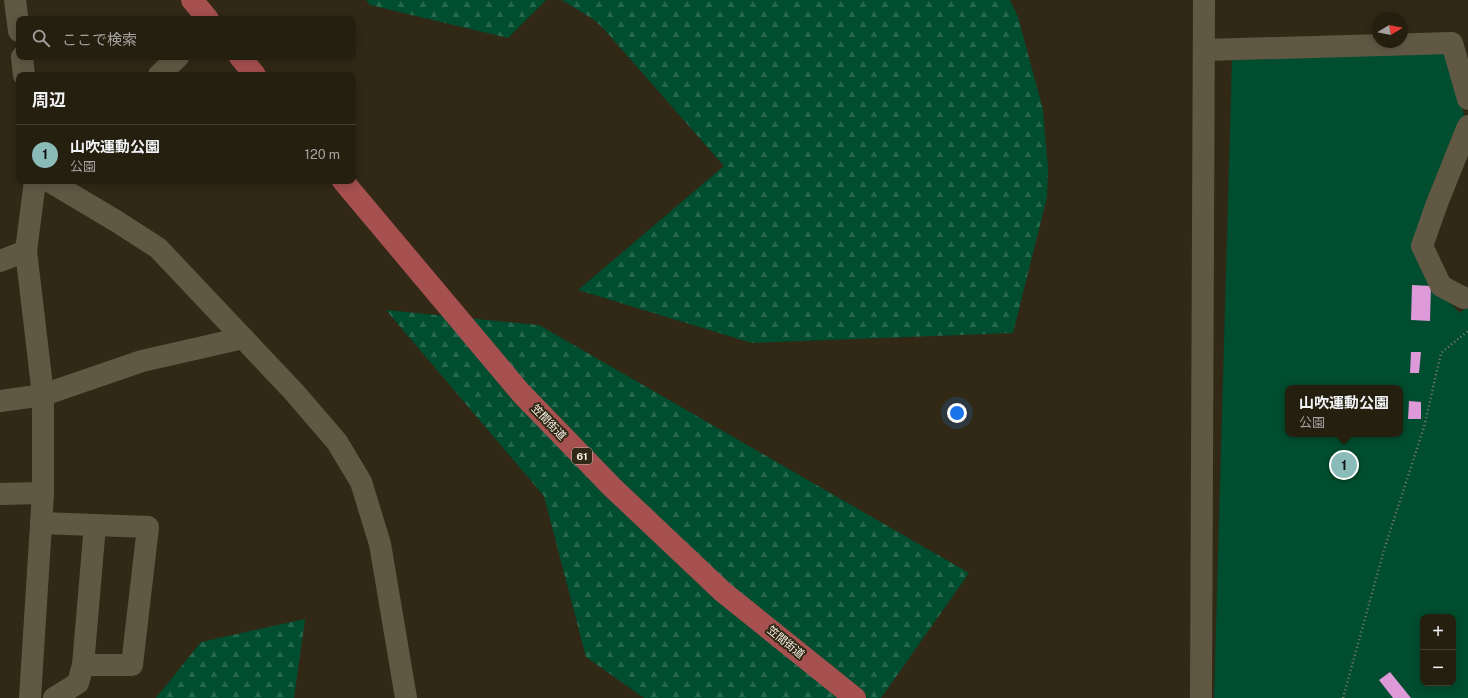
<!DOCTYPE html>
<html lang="ja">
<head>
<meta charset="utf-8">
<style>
	:root { --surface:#251f10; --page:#2d2719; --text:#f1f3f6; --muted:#a3a29f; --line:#423d30; --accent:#8bbbb9 }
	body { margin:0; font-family:"Public Sans","Noto Sans JP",sans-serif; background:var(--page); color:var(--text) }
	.controls { position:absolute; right:12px; bottom:12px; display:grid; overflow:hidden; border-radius:8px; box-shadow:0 2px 10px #0003 }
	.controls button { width:36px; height:36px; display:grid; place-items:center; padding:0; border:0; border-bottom:1px solid var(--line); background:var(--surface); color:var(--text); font:20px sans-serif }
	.compass { position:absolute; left:1372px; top:12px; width:36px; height:36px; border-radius:50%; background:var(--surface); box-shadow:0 2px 10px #0003; rotate:80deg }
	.you { position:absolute; left:957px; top:413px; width:14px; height:14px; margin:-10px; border:3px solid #fff; border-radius:50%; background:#1a73e8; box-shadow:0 0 0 6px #1a73e833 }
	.badge { display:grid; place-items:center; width:26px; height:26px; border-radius:50%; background:var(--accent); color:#111; font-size:13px; font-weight:700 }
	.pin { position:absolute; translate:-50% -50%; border:2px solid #fff; box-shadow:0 1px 4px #0006 }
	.popup { position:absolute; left:1285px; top:385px; width:118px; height:52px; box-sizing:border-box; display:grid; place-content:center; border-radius:8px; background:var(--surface); filter:drop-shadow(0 1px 3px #0005); font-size:13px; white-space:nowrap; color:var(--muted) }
	.popup b { font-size:15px; color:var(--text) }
	.popup::after { content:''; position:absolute; left:50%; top:100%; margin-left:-8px; border:8px solid transparent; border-top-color:var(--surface) }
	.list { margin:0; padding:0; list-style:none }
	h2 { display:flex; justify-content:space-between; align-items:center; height:52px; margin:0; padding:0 16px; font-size:17px }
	h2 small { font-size:13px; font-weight:400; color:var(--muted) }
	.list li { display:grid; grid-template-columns:26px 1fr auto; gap:12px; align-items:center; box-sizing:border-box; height:60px; padding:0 16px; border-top:1px solid var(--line) }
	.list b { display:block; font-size:15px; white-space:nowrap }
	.list p { margin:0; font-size:13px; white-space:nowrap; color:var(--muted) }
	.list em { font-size:13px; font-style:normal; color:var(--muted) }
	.icon { flex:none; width:22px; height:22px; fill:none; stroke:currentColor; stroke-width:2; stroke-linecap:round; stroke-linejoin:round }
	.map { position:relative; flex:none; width:1468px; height:698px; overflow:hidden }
	.search { position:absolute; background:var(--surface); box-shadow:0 2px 10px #0003; left:16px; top:16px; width:340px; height:44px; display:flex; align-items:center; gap:10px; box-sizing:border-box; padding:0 14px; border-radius:8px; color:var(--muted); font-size:15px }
	.panel { position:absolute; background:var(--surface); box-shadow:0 2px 10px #0003; left:16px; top:72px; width:340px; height:112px; border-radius:8px }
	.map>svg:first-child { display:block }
</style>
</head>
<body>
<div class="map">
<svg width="1468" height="698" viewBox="0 0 1468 698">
	<defs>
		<pattern id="forest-firs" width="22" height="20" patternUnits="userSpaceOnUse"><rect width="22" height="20" fill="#004d2f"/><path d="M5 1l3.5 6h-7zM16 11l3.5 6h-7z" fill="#26674d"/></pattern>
	</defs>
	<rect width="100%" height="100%" fill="#312916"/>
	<g fill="url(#forest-firs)">
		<path d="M366 0H546L508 38 370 5Z"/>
		<path d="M562 0H1010L1018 17 1043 110 1048 169 1047 197 1013 333 752 343 578 290 724 166 603 28 593 19Z"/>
		<path d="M386 310 539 325 969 573 881 698H644L586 657 544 496Z"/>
		<path d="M305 619 294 698H156L201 642Z"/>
	</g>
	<path fill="#004d2f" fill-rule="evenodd" d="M1446 50 1464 115 1418 226 1414 255 1431 284 1460 313 1468 306V698H1214L1232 60ZM1288 388H1400V434H1288ZM1423 617H1453V683H1423Z"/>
	<g fill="#de99d9">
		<path d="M1412 285 1431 286 1430 321 1411 320Z"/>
		<path d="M1411 352H1421L1419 373H1410Z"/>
		<path d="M1409 401 1421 402V419H1408Z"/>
		<path d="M1390 672 1411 698H1393L1379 680Z"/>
	</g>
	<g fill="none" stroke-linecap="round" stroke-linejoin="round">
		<path stroke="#817b6a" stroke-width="2.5" stroke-dasharray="1 3" stroke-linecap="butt" d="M1343 698 1384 550 1424 427 1441 353 1468 331"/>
		<g stroke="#615844" stroke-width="22">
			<path d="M15 0 19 31"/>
			<path d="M1204 50 1452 43 1468 99"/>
			<path d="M22 57 24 75"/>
			<path d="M159 75 178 57"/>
			<path d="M49 181 116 221 158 248 294 392 337 442 361 482 380 544 406 698"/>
			<path d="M0 261 26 251"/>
			<path d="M1464 298 1441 286 1422 246 1436 206 1468 126"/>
			<path d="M0 401 43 395 142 361 243 338"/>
			<path d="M0 494 43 493"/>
			<path d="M41 523 148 527 132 665H83L78 683 54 698"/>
			<path d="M83 665 95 525"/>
			<path d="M30 698 43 493V395L26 251 35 181"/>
			<path d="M1201 698 1204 0"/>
		</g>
		<g stroke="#a6504f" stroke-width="22">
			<path d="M192 0 208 19"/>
			<path d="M240 57 255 75"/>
			<path d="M343 181 521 393 612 487 723 592 855 698"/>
		</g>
	</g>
	<g text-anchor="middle" stroke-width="4" stroke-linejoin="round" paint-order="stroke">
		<rect fill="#312916" stroke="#beb8aa" stroke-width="1" x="572" y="448" width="20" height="16" rx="3"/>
		<g font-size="10" font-weight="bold" fill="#faf5e9">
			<text x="582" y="460">61</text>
		</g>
		<g font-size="11" fill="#faf5e9" stroke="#312916">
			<text transform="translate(549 422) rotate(46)" y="4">笠間街道</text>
			<text transform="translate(786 642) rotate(39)" y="4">笠間街道</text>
		</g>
	</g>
</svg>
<div class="controls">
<button>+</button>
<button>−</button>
</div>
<svg class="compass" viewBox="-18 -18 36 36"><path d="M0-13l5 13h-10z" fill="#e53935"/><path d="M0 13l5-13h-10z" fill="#a3a29f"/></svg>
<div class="you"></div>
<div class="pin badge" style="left:1344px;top:465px">1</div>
<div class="popup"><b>山吹運動公園</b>公園</div>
<div class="search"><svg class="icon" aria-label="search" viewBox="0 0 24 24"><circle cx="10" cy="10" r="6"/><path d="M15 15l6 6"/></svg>ここで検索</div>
<section class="panel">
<h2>周辺<small></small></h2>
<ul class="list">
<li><span class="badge">1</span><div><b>山吹運動公園</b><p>公園</p></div><em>120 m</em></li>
</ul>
</section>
</div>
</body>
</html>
